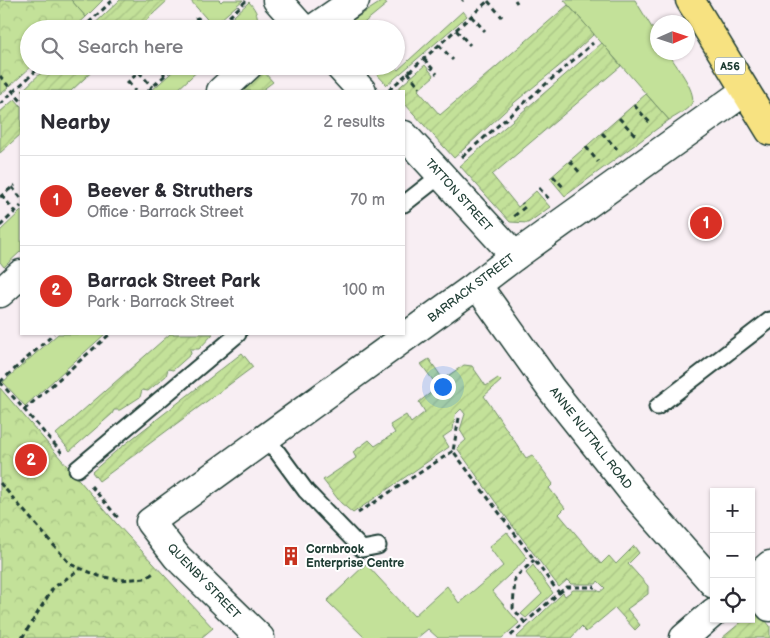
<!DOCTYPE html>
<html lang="en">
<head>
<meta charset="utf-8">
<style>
	:root { --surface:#fff; --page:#f7f7f7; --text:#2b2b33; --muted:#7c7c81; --line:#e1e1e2; --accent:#d93025 }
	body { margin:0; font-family:"Balsamiq Sans",sans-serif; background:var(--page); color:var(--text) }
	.controls { position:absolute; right:15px; bottom:15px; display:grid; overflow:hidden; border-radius:0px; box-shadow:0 1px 4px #0004 }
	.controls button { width:45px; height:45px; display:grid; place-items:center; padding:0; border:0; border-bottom:1px solid var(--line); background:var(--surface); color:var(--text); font:25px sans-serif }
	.compass { position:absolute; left:650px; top:15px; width:45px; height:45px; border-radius:50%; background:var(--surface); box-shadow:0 1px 4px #0004; rotate:87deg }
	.you { position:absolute; left:442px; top:386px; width:18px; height:18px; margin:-12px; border:4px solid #fff; border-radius:50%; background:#1a73e8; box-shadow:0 0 0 8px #1a73e833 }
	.badge { display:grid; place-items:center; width:32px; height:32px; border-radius:50%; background:var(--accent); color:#fff; font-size:16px; font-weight:700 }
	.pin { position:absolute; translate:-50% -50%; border:2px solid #fff; box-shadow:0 1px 5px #0006 }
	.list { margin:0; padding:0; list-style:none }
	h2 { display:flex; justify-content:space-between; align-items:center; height:65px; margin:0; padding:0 20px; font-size:21px }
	h2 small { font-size:16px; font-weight:400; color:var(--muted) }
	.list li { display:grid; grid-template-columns:32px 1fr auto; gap:15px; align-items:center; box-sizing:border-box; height:90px; padding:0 20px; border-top:1px solid var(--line) }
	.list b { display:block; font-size:19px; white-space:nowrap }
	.list p { margin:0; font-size:16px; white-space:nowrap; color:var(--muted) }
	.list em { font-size:16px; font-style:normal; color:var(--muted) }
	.icon { flex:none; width:28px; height:28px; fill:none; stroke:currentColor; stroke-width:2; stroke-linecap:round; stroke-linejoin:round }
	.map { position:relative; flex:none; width:770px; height:638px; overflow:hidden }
	.search { position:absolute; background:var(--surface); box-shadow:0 1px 4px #0004; left:20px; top:20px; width:385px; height:55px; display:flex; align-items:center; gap:12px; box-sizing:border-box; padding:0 18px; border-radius:28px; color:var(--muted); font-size:19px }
	.panel { position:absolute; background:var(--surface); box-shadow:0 1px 4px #0004; left:20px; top:90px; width:385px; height:245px; border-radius:0px }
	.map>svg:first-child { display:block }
</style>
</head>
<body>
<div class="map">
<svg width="770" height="638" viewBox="0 0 770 638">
	<defs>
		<pattern id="park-crowns" width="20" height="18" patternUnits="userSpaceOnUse" patternTransform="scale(1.25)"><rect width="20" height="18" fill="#c3e199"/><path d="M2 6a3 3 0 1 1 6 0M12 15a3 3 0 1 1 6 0" fill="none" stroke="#a7c284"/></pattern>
		<pattern id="garden-furrows" width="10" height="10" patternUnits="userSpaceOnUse" patternTransform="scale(1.25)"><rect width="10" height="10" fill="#c3e199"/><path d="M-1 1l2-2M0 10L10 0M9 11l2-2" fill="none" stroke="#a7c284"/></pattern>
	</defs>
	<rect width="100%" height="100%" fill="#f8eef3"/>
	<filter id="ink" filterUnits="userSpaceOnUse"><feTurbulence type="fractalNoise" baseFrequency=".02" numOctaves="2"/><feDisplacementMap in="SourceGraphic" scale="10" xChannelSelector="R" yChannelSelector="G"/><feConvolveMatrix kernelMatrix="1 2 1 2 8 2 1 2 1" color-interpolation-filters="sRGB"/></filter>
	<g filter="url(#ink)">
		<g fill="#c3e199" stroke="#718f66">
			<path d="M71 0H103L86 17Z"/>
			<path d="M190 0H219L221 2 223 0H243L213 26Z"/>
			<path d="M384 0 387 4 360 26 362 29H339Z"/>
			<path d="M564 0H635L657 36 658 52 668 53C674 63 697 91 692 103 689 109 675 117 669 120Z"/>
			<path d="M249 2C257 11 259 17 257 29H220Z"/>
			<path d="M463 11 467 16 387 85 369 66H394L398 70Z"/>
			<path d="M179 66H203L176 91H151Z"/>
			<path d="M21 211V251L4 267 0 262V231Z"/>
			<path d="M58 334H105L25 406 3 382Z"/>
			<path d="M507 532 527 558 492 591 519 623 502 638H438L428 629 417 638H365L327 601 366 564 414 616 447 586 459 603 503 566 489 547Z"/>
			<path d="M533 565 553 593 526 618 521 614 542 594 526 573Z"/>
		</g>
		<g fill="url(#park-crowns)" stroke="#718f66">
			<path d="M0 0H71L86 17 73 29H29V66H32L0 95Z"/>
			<path d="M0 388 116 523 213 628 201 638H0Z"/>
		</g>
		<g fill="url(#garden-furrows)" stroke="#718f66">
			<path d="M120 0H168L137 29H89Z"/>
			<path d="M568 5 594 34 563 63 515 102 454 158 404 103V91H395L425 65 434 76 418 90 440 115Z"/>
			<path d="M602 43 621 66 492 175 518 207 536 191 550 207 528 223 510 222 460 166Z"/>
			<path d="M48 66H98L71 91H22Z"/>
			<path d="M264 72 273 82 261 91H243Z"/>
			<path d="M646 94 669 120 565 196 550 178Z"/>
			<path d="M15 99 21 106V134L0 153V112Z"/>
			<path d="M170 334H213L199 349H190L191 354 173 370 168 369 166 376 148 391 142 390 140 397 120 410H114L112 414 70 451 56 434Z"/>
			<path d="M242 353 253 367 99 481 92 472 115 452Z"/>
			<path d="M429 359 443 379 464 365 472 366 486 386 498 378 501 381 484 396 526 458 532 455 553 484 549 488 565 508 559 514 601 564 609 556 616 564 634 546 639 553 628 564 648 586V594L627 609 640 625 635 630 615 608 586 632 581 627 571 638H516L563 593 565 596 573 590H597L600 592 605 588 598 581 596 584H571L567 580 559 587 509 521 457 448 466 440 460 430 465 414 461 409 455 415 453 430 443 437 449 447 353 513 341 503 323 480 356 458 353 452 369 440 375 446 395 433 390 425 406 415 411 423 425 412 419 402 438 387 421 364Z"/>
			<path d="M753 614H760L770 626V638H722L745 619H751V615Z"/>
		</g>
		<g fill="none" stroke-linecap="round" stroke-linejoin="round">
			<g stroke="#1f3d34" stroke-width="19">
				<g id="lane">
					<path d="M404 204 441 175"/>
					<path d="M657 407 770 320"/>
					<path d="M267 438 306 491 362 549 378 546"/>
					<path d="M77 469 238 334"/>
				</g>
			</g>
			<g stroke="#1f3d34" stroke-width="31">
				<g id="street">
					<path d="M277 0 303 29"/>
					<path d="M313 29 355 0"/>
					<path d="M339 66 362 91"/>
					<path d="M221 91 248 66"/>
					<path d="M404 135 441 175 515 256"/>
					<path d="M477 285 551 389 636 496 714 584"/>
					<path d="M0 293 21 274"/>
					<path d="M770 565 751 582 770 607"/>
					<path d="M260 638 177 557 150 522 477 285 515 256 745 91"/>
					<path d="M684 638 714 612"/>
				</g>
			</g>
			<g stroke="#1f3d34" stroke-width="31">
				<path id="highway" d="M690 0 770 131"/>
			</g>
			<g stroke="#1f3d34" stroke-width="3" stroke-dasharray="5 4" stroke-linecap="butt">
				<path d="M515 0 517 3"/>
				<path d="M462 1 463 0"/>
				<path d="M488 1 502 17"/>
				<path d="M471 16 485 31"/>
				<path d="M195 19 198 18 207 29"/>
				<path d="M82 29 113 0"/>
				<path d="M185 29V28"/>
				<path d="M216 29 247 0"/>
				<path d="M456 30 470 45"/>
				<path d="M439 45 453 60"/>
				<path d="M424 59 437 74"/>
				<path d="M157 66 165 75"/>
				<path d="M139 72 152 87"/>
				<path d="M408 72 420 88"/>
				<path d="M0 76 21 101"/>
				<path d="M128 82 135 91"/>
				<path d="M126 84 141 70"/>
				<path d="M389 90 489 0"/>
				<path d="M148 91 175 66"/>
				<path d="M0 104 41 66"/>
				<path d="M634 105 652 125"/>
				<path d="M619 118 636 136"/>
				<path d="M602 133 617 149"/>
				<path d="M586 147 598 162"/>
				<path d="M462 157 593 43"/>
				<path d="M570 161 581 174"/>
				<path d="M553 176 564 188"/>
				<path d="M12 187 21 198"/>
				<path d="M539 188 549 199"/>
				<path d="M2 195 15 212"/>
				<path d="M0 197 15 185"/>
				<path d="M514 216 525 207 522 203"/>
				<path d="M0 226 21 206"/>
				<path d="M0 382 62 453"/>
				<path d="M0 382 54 334"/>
				<path d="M24 410 110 334"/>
				<path d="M459 418 453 451 559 593 508 638"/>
				<path d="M0 483 70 564 99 576 120 580 146 578 155 572"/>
				<path d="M91 486 120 520"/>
				<path d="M358 513 453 451"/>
				<path d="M559 593 567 587H595"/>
				<path d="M525 623 513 608 515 578 534 560"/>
				<path d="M22 638 53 588 80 569"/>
			</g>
			<use href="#lane" stroke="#fff" stroke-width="15"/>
			<use href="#street" stroke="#fff" stroke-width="28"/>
			<use href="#highway" stroke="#f7e281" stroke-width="28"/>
		</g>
	</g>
	<defs>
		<g id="building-bare" transform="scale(1.5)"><path d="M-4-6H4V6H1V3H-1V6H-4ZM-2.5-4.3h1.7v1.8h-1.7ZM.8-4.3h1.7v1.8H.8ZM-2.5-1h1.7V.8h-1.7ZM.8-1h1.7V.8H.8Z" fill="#c8321e" stroke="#fff" stroke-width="2.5" paint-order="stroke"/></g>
	</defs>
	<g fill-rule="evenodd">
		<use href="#building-bare" x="291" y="556"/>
	</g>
	<g text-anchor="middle" stroke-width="4" stroke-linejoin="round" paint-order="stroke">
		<rect fill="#fff" stroke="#627771" stroke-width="1" x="715" y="57.5" width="30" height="17" rx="4"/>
		<g font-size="11" font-weight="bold" fill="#1f3d34">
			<text x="730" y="70">A56</text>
		</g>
		<g font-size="12" fill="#1f3d34" stroke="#fff">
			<text transform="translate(459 195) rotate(48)" y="4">TATTON STREET</text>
			<text transform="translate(471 288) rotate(-37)" y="4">BARRACK STREET</text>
			<text transform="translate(591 438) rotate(52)" y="4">ANNE NUTTALL ROAD</text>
			<text transform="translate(204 581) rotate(46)" y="4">QUENBY STREET</text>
		</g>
		<g font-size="12" font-weight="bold" fill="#1f3d34" stroke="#fff" text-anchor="start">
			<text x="306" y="553">Cornbrook<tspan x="306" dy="14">Enterprise Centre</tspan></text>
		</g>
	</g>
</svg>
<div class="controls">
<button>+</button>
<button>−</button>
<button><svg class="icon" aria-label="locate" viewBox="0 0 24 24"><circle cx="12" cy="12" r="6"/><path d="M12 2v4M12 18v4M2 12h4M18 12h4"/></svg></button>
</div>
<svg class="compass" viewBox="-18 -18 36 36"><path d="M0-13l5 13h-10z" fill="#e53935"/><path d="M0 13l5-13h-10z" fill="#7c7c81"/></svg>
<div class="you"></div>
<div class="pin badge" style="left:706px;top:223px">1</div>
<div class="pin badge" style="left:31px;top:460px">2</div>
<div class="search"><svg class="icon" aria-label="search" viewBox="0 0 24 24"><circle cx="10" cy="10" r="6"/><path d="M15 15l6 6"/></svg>Search here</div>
<section class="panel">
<h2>Nearby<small>2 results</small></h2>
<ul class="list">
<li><span class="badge">1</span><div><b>Beever &amp; Struthers</b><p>Office · Barrack Street</p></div><em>70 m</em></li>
<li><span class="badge">2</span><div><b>Barrack Street Park</b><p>Park · Barrack Street</p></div><em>100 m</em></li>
</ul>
</section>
</div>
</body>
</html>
